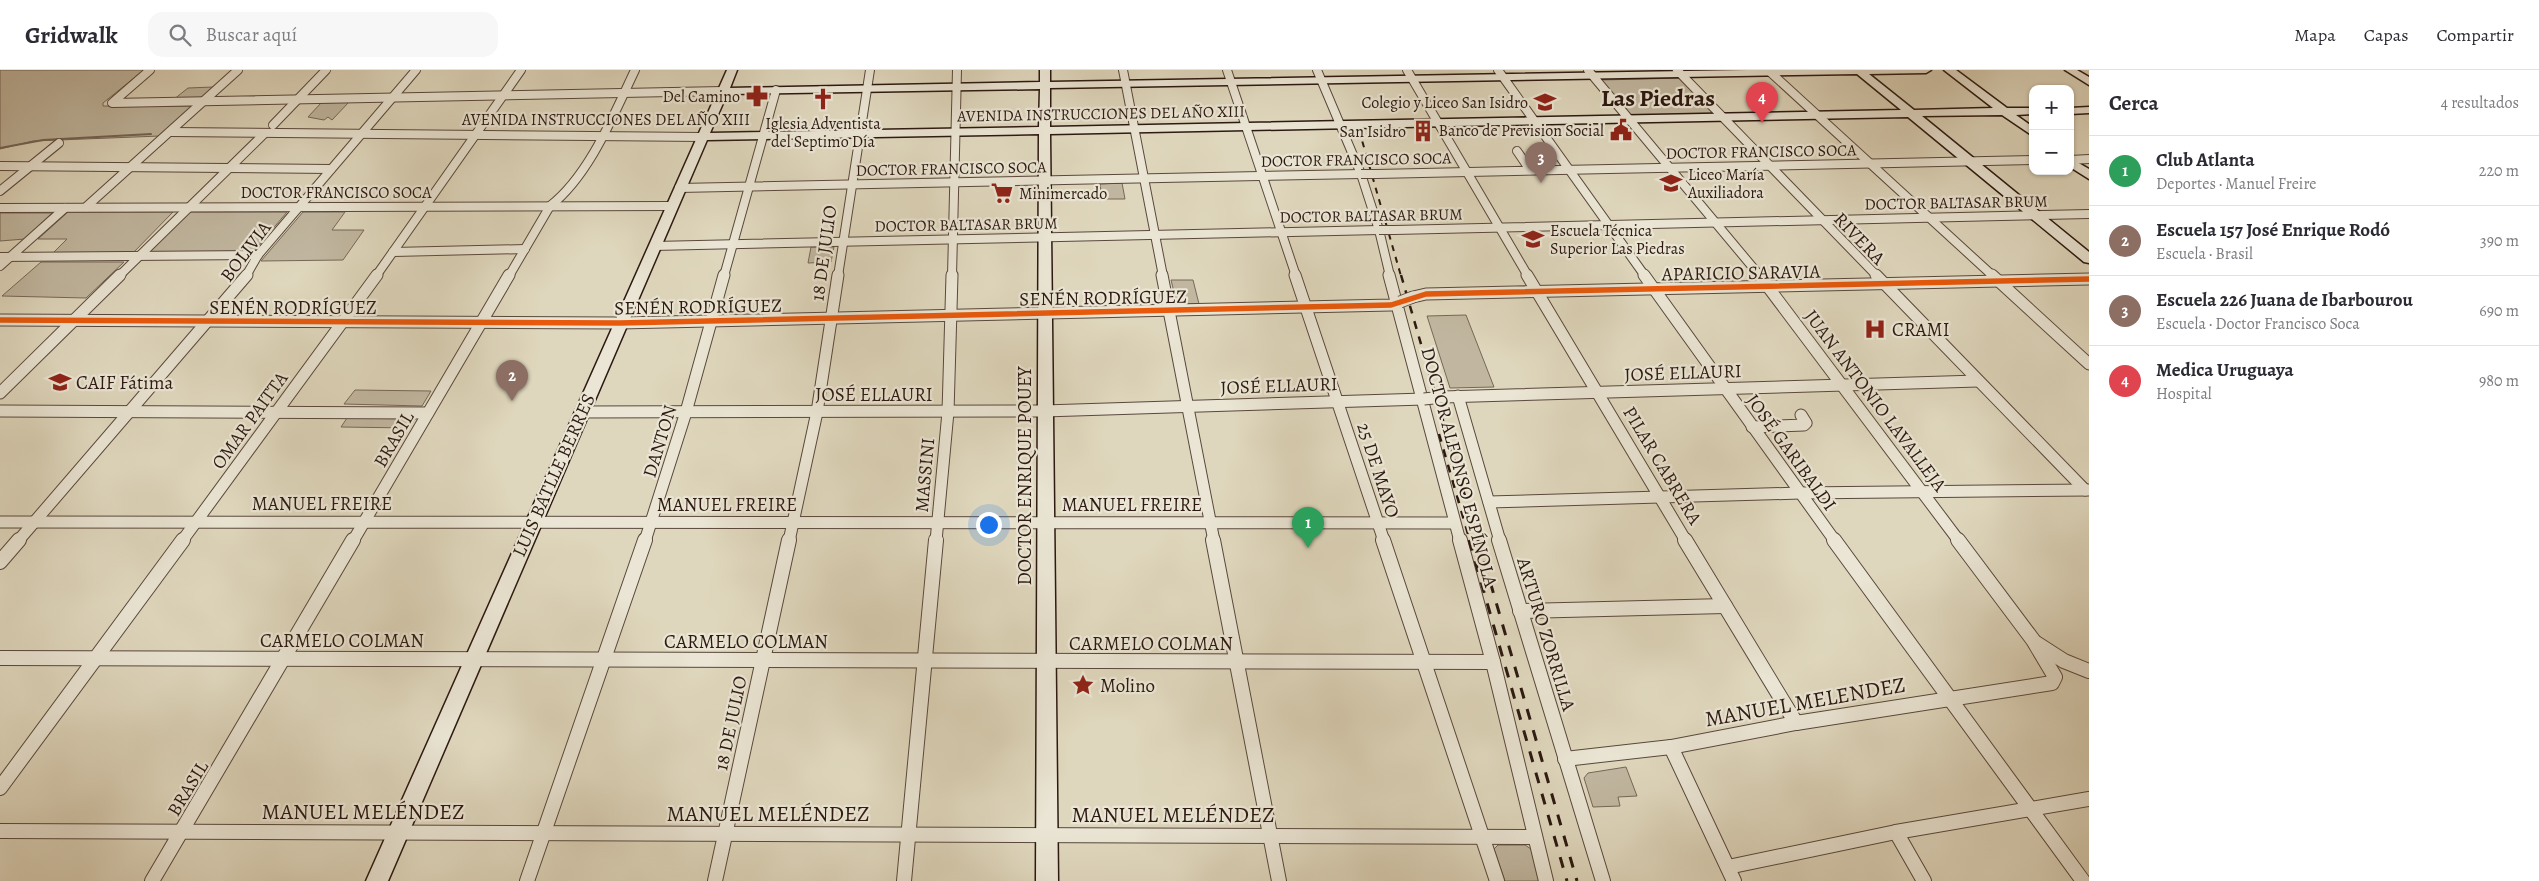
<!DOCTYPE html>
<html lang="es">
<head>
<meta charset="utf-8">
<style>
	:root { --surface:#fff; --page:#f7f7f7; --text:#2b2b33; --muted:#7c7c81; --line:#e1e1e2; --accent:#8f2418 }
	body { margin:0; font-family:Alegreya,serif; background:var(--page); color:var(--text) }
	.controls { position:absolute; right:15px; top:15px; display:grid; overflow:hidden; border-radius:10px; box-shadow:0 1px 4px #0004 }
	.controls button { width:45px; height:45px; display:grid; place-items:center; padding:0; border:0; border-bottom:1px solid var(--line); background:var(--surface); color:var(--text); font:25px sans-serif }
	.you { position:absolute; left:988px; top:454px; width:18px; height:18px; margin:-12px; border:4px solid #fff; border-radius:50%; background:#1a73e8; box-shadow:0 0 0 8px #1a73e833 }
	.badge { display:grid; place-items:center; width:32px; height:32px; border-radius:50%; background:var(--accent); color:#fff; font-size:16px; font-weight:700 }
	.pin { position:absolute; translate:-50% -41px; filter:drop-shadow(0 1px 2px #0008) }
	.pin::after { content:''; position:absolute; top:26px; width:18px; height:15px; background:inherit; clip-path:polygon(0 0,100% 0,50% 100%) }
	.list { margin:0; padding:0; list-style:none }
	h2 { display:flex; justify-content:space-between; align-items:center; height:65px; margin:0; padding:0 20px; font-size:21px }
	h2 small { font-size:16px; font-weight:400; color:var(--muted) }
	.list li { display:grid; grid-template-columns:32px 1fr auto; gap:15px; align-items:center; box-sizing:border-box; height:70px; padding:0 20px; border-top:1px solid var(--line) }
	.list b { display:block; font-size:19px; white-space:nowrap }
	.list p { margin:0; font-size:16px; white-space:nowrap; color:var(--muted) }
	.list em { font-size:16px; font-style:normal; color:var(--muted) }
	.icon { flex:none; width:28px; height:28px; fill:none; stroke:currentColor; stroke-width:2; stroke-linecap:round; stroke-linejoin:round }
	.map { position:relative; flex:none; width:2089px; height:811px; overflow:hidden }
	header { display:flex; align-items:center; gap:30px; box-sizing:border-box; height:70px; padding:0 25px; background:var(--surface); border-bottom:1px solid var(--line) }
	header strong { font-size:24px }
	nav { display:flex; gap:28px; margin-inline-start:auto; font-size:18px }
	.search { width:350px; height:45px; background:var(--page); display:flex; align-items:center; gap:12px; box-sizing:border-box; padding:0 18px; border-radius:15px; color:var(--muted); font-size:19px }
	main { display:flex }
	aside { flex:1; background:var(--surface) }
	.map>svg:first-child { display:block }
</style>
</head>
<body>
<header>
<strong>Gridwalk</strong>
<div class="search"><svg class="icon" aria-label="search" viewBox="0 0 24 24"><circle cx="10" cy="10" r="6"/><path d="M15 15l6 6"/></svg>Buscar aquí</div>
<nav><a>Mapa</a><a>Capas</a><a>Compartir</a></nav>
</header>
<main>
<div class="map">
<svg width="2089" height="811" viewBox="0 0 2089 811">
	<rect width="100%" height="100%" fill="#dfd7bd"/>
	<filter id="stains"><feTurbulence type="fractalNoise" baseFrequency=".004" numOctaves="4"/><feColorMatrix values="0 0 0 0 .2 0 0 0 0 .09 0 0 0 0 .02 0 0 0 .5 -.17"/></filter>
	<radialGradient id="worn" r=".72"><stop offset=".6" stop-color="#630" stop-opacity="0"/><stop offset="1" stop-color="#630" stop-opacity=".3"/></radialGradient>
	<g fill="#c1b7a0" stroke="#766858">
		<path d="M0 0H144L103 33V36H192L160 66 33 71 0 79Z"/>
		<path d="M1683 8 1721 47 1635 49 1601 10Z"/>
		<path d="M213 17 199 30H173L188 18Z"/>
		<path d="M349 32 332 50 328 47 324 50 308 47 321 33Z"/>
		<path d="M1122 113 1125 129H1102L1100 114Z"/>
		<path d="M68 142H173L131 185 52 184 67 169H38Z"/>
		<path d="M189 142H287L254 181 243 185 145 184Z"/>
		<path d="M303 142H345L332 160H364L343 190 261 191Z"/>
		<path d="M0 143H52L25 169 0 171Z"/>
		<path d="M811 177H834L831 192 808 193Z"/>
		<path d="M41 192H124L86 228 2 226Z"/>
		<path d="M1171 210H1193L1199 234H1177Z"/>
		<path d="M1466 245 1494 317 1450 318 1427 246Z"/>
		<path d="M355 320 431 321 422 336 344 334Z"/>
		<path d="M347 348 415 349 409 358 341 357Z"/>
		<path d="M1626 697 1637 726 1618 727 1620 736 1593 737 1584 708 1588 703Z"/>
		<path d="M1498 775H1525L1531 779 1540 811H1505L1494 779Z"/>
	</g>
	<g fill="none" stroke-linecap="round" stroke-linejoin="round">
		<path stroke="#736455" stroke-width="2" d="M0 78 43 70 151 64"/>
		<g stroke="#59483c" stroke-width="10">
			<g id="street-far2">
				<path d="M150 0 112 33 723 21"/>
				<path d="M1123 0 1163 206"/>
				<path d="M1227 0 1296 206"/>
				<path d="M1317 0 1361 104 1379 160 1390 206"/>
				<path d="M1407 0 1528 206"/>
				<path d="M1498 0 1645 206"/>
				<path d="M1588 0 1760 206"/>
				<path d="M1677 0 1877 206"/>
				<path d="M1768 0 1993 206"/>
				<path d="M273 55 326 0"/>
				<path d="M170 62 703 67"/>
				<path d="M1517 81 1530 100"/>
				<path d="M2070 90 2089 89"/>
				<path d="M0 96 331 99"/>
				<path d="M1376 104 2033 90"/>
				<path d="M679 118 1361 104"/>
				<path d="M0 121 59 73"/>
				<path d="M86 137 238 0"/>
				<path d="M0 138 671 136"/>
				<path d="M1394 160 2089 144"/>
				<path d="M654 176 1379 160"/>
				<path d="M393 182 525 179"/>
				<path d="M0 187 258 185"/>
				<path d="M0 196 65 138"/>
				<path d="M119 206 264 64"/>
				<path d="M246 206 258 185 416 0"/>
				<path d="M376 206 521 0"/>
				<path d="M509 206 550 136C589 106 614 44 635 0"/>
				<path d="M724 206 776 20"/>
				<path d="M838 206 870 0"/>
				<path d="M952 206 957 0"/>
			</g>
		</g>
		<g stroke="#59483c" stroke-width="13">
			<g id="street-far1">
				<path d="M1162 205 1214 471"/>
				<path d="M1295 205 1384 471"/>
				<path d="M1389 205 1460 471"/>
				<path d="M1527 205 1686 471"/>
				<path d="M1644 205 1835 471"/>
				<path d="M1759 205 1959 471"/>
				<path d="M1876 205 2085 420"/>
				<path d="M1992 205 2089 294"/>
				<path d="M1413 227 1426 224 2089 209"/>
				<path d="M0 250 620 253 1391 235 1400 232"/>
				<path d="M0 323 120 205"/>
				<path d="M1458 326 1500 471"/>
				<path d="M1443 327 1978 311"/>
				<path d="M0 341 428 343"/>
				<path d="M581 342 1044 341 1424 329"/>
				<path d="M1752 357 1804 355 1806 353 1801 345"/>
				<path d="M1489 432 1800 423 2089 420"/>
				<path d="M0 452 1454 453"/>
				<path d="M18 471 247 205"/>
				<path d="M182 471 377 205"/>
				<path d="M353 471 509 205"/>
				<path d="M645 471 686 342 724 205"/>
				<path d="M789 471 817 342 838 205"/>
				<path d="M936 471 948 342 952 205"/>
			</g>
		</g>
		<g stroke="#59483c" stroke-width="16">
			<g id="street">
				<path d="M1213 470 1279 811"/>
				<path d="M1383 470 1497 811"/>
				<path d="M1460 470 1493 592 1546 811"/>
				<path d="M1499 470 1603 811"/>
				<path d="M1685 470 1796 653"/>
				<path d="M1834 470 2083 811"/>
				<path d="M0 492 19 470"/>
				<path d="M1520 541 1725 536"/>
				<path d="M2036 573 2064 591 2089 601"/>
				<path d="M0 588 1493 592"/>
				<path d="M1671 677 1734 811"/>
				<path d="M1565 689 1671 677 1796 653 2052 613 2055 607 2033 570 1958 470"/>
				<path d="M0 718 183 470"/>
				<path d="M0 761 1535 767"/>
				<path d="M1896 762 1924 811"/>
				<path d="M1728 797 1896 762 2089 729"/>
				<path d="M152 811 353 470"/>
				<path d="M527 811 645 470"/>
				<path d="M715 811 789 470"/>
				<path d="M904 811 936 470"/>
			</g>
		</g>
		<g stroke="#2c1911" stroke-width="3">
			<g id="secondary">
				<path d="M727 0H737L730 18 1040 12V0H1050V12L1747 0H1931L1926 3 1869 4 1914 40 1993 38 1944 0H1956L2007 38H2033V44L2016 45 2033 57V66L2002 45 1922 46 2089 182V193L2084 192 1908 47 1050 64 1058 811H1036L1039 64 707 70 388 811H366ZM1857 4 1901 40 1050 57V18ZM1040 19 1039 57 710 63 727 24Z"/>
				<path d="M2065 0H2077L2089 7V15Z"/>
				<path d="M2089 37V43L2070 44V38Z"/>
				<path d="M2070 88 2089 99V109L2070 97Z"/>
			</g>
		</g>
		<use href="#street-far2" stroke="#eae5d4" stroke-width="8"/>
		<use href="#street-far1" stroke="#eae5d4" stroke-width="11"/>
		<use href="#street" stroke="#eae5d4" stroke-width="14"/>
		<use href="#secondary" fill="#eae5d4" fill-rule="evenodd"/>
		<path stroke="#2c1911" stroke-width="2" stroke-dasharray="6 6" stroke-linecap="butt" d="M1359 60 1401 206"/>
		<g stroke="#2c1911" stroke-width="2.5" stroke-dasharray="8 8" stroke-linecap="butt">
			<path d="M1401 205 1478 471"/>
			<path d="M1439 364 1470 471"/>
		</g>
		<g stroke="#2c1911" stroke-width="3" stroke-dasharray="11 11" stroke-linecap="butt">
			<path d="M1469 470 1567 811"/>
			<path d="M1478 470 1577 811"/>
		</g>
		<g stroke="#59483c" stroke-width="10" stroke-linecap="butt">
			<g id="street-bridge-far1">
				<path d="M1361 104H1376"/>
				<path d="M1379 160H1394"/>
			</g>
		</g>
		<g stroke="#59483c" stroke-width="13" stroke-linecap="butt">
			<g id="street-bridge">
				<path d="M1400 232 1413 227"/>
				<path d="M1424 329 1443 327"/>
			</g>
		</g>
		<use href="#street-bridge-far1" stroke="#eae5d4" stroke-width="8"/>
		<use href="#street-bridge" stroke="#eae5d4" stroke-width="11"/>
		<g stroke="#eae5d4" stroke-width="9">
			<path id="cycleway" d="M0 250 620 253 1391 235 1426 224 2089 209"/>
		</g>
		<use href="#cycleway" stroke="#e8590c" stroke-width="5.5"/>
	</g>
	<defs>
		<g id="pharmacy-bare" transform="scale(1.725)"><path d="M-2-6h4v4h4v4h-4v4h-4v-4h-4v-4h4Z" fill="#8f2418" stroke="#eae5d4" stroke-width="2.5" paint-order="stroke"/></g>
		<g id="church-bare" transform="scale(1.725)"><path d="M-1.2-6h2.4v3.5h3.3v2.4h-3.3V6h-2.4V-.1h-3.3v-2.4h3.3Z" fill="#8f2418" stroke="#eae5d4" stroke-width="2.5" paint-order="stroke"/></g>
		<g id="school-bare" transform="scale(1.725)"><path d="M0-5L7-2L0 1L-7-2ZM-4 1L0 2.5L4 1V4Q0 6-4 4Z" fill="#8f2418" stroke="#eae5d4" stroke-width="2.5" paint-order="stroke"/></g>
		<g id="civic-bare" transform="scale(1.725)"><path d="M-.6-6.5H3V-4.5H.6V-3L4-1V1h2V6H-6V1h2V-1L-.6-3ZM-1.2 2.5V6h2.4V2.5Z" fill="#8f2418" stroke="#eae5d4" stroke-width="2.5" paint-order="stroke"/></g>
		<g id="building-bare" transform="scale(1.725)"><path d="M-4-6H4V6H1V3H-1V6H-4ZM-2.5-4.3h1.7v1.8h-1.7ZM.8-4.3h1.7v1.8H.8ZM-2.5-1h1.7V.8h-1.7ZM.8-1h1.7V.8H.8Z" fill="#8f2418" stroke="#eae5d4" stroke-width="2.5" paint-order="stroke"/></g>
		<g id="supermarket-bare" transform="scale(1.725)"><path d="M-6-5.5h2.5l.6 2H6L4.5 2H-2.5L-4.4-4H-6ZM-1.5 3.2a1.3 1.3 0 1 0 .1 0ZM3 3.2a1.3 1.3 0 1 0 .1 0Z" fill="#8f2418" stroke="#eae5d4" stroke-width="2.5" paint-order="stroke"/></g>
		<g id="hospital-bare" transform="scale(1.725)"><path d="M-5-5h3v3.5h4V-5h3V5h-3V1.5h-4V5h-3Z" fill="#8f2418" stroke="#eae5d4" stroke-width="2.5" paint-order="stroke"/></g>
		<g id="sight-bare" transform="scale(1.725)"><path d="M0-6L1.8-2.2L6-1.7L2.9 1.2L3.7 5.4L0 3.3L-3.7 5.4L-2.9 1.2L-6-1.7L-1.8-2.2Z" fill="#8f2418" stroke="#eae5d4" stroke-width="2.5" paint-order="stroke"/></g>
	</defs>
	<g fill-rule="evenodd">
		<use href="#pharmacy-bare" x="757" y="26"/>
		<use href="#church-bare" x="823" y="29"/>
		<use href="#school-bare" x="1545" y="32"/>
		<use href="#civic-bare" x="1621" y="60"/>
		<use href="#building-bare" x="1423" y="61"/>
		<use href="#school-bare" x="1671" y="113"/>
		<use href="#supermarket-bare" x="1002" y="123"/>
		<use href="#school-bare" x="1533" y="169"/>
		<use href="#hospital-bare" x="1875" y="259"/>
		<use href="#school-bare" x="60" y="312"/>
		<use href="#sight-bare" x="1083" y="615"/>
	</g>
	<g text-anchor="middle" stroke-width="4.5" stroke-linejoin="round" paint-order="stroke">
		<g font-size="16" fill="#2c1911" stroke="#eae5d4" text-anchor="end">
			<text x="740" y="32">Del Camino</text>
			<text x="1528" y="38">Colegio y Liceo San Isidro</text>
			<text x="823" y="59" text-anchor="middle">Iglesia Adventista<tspan x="823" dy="18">del Septimo Día</tspan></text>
			<text x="1604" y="66">Banco de Prevision Social</text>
			<text x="1406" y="67">San Isidro</text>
			<text x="1688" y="110" text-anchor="start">Liceo María<tspan x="1688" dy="18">Auxiliadora</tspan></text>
			<text x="1019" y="129" text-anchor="start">Minimercado</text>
			<text x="1550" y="166" text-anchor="start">Escuela Técnica<tspan x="1550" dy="18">Superior Las Piedras</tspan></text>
		</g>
		<g font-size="16" fill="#2c1911" stroke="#eae5d4">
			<text transform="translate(1101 43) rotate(-1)" y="6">AVENIDA INSTRUCCIONES DEL AÑO XIII</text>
			<text x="606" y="55">AVENIDA INSTRUCCIONES DEL AÑO XIII</text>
			<text transform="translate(1761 81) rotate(-1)" y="6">DOCTOR FRANCISCO SOCA</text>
			<text transform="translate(1356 89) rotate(-1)" y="6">DOCTOR FRANCISCO SOCA</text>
			<text transform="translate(951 98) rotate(-1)" y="6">DOCTOR FRANCISCO SOCA</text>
			<text x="336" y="128">DOCTOR FRANCISCO SOCA</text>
			<text transform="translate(1956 132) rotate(-1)" y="6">DOCTOR BALTASAR BRUM</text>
			<text transform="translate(1371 145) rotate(-1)" y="6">DOCTOR BALTASAR BRUM</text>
			<text transform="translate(966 154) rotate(-1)" y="6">DOCTOR BALTASAR BRUM</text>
		</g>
		<g font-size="19" fill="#2c1911" stroke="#eae5d4">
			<text transform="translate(1860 168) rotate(46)" y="7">RIVERA</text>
			<text transform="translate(245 181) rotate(-53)" y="7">BOLIVIA</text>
			<text transform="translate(823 183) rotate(-82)" y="7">18 DE JULIO</text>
			<text transform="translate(1741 202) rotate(-1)" y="7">APARICIO SARAVIA</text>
			<text transform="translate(1103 227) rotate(-1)" y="7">SENÉN RODRÍGUEZ</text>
			<text transform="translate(698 236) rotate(-1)" y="7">SENÉN RODRÍGUEZ</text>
			<text x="293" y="244">SENÉN RODRÍGUEZ</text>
			<text transform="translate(1683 302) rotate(-2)" y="7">JOSÉ ELLAURI</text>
			<text transform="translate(1279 315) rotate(-2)" y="7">JOSÉ ELLAURI</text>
			<text x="874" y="331">JOSÉ ELLAURI</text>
			<text transform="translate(1876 330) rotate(53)" y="7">JUAN ANTONIO LAVALLEJA</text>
			<text transform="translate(249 350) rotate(-54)" y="7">OMAR PAITTA</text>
			<text transform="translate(393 369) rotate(-60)" y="7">BRASIL</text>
			<text transform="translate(659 371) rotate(-73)" y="7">DANTON</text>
			<text transform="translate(1792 382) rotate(54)" y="7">JOSÉ GARIBALDI</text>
			<text transform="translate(1663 395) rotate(59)" y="7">PILAR CABRERA</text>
			<text transform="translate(1460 397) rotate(75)" y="7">DOCTOR ALFONSO ESPÍNOLA</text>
			<text transform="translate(1379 400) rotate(72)" y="7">25 DE MAYO</text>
			<text transform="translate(553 405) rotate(-66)" y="7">LUIS BATLLE BERRES</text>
			<text transform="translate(924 405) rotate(-85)" y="7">MASSINI</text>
			<text transform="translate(1024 406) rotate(-90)" y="7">DOCTOR ENRIQUE POUEY</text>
			<text x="322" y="440">MANUEL FREIRE</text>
			<text x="727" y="441">MANUEL FREIRE</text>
			<text x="1132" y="441">MANUEL FREIRE</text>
			<text transform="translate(1547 564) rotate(73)" y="7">ARTURO ZORRILLA</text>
			<text x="342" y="577">CARMELO COLMAN</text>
			<text x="746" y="578">CARMELO COLMAN</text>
			<text x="1151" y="580">CARMELO COLMAN</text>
			<text transform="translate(730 653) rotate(-78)" y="7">18 DE JULIO</text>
			<text transform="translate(187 718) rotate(-59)" y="7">BRASIL</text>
		</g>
		<g font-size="19" fill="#2c1911" stroke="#eae5d4" text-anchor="start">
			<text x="1892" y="266">CRAMI</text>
			<text x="76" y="319">CAIF Fátima</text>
			<text x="1100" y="622">Molino</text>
		</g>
		<g font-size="22" fill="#2c1911" stroke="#eae5d4">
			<text transform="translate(1805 631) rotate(-10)" y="8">MANUEL MELENDEZ</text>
			<text x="363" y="749">MANUEL MELÉNDEZ</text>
			<text x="768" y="751">MANUEL MELÉNDEZ</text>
			<text x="1173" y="752">MANUEL MELÉNDEZ</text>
		</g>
		<g font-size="24" font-weight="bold" fill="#2c1911" stroke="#eae5d4">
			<text x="1658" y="36">Las Piedras</text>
		</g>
	</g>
	<rect width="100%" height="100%" filter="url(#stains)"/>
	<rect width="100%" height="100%" fill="url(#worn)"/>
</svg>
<div class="controls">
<button>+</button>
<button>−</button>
</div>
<div class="you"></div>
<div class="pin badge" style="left:1308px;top:478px;background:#2e9e5b">1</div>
<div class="pin badge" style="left:512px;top:331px;background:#8d6e63">2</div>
<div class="pin badge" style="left:1541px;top:113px;background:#8d6e63">3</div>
<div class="pin badge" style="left:1762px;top:53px;background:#e0444e">4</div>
</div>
<aside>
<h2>Cerca<small>4 resultados</small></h2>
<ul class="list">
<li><span class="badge" style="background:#2e9e5b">1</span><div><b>Club Atlanta</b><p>Deportes · Manuel Freire</p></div><em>220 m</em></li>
<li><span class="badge" style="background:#8d6e63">2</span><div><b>Escuela 157 José Enrique Rodó</b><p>Escuela · Brasil</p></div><em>390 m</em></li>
<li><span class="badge" style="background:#8d6e63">3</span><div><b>Escuela 226 Juana de Ibarbourou</b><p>Escuela · Doctor Francisco Soca</p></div><em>690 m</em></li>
<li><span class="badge" style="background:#e0444e">4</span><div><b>Medica Uruguaya</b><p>Hospital</p></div><em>980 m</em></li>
</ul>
</aside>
</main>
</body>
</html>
